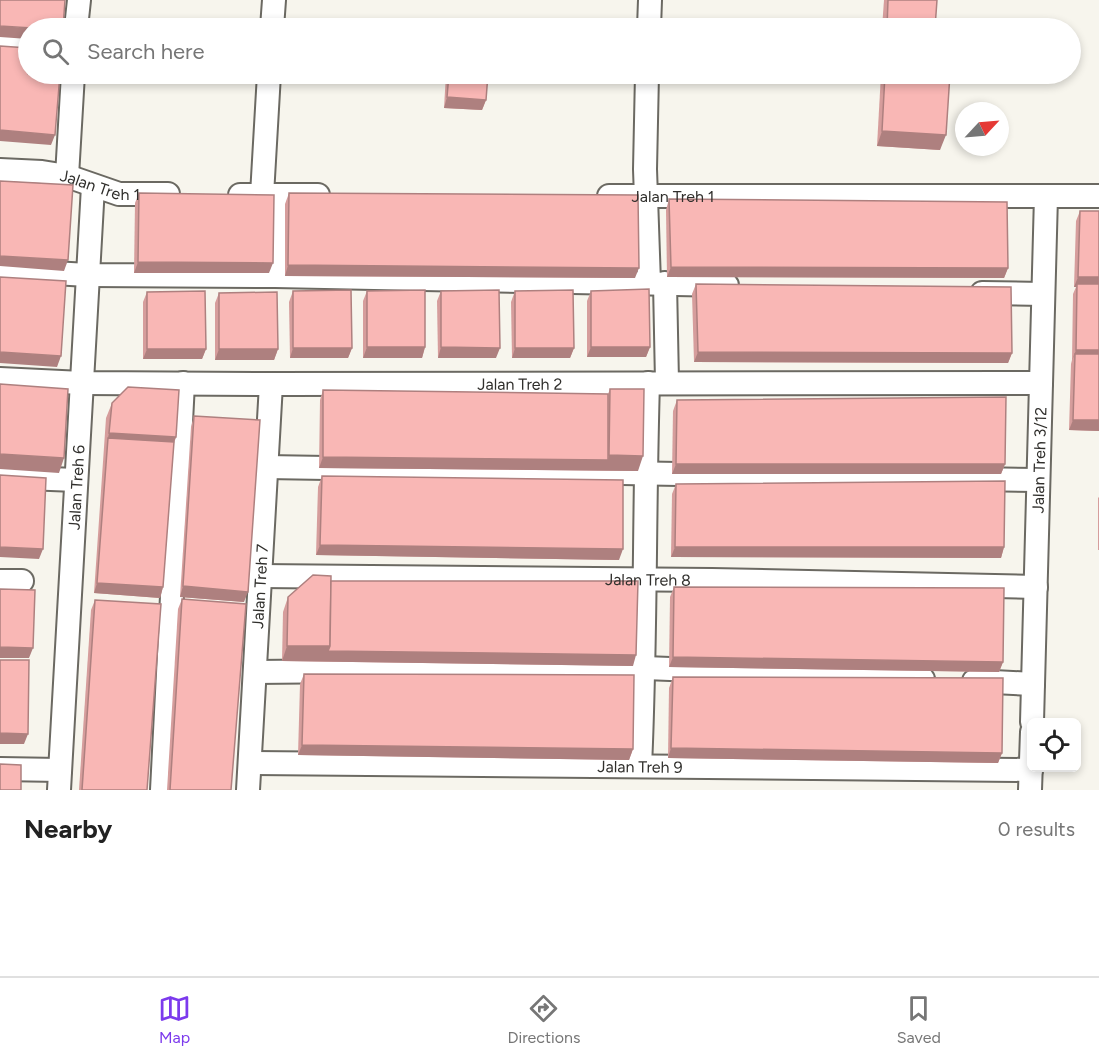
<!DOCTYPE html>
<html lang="en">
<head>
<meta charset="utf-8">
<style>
	:root { --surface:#fff; --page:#f6f6f6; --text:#222; --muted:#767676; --line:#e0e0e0; --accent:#7c3aed }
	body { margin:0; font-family:Figtree,sans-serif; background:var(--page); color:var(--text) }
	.controls { position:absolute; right:18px; bottom:18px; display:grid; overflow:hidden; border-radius:9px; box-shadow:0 3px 9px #0003 }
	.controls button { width:54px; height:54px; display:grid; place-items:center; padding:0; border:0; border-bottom:2px solid var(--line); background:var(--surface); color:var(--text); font:30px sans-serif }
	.compass { position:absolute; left:955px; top:102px; width:54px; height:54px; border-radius:50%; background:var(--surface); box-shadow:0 3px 9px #0003; rotate:64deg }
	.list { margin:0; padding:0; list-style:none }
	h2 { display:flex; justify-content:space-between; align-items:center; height:78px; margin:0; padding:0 24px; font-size:26px }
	h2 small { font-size:20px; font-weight:400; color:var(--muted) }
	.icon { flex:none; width:33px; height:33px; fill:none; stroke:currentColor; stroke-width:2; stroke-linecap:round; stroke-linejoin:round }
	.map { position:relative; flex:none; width:1099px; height:790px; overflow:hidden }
	.search { position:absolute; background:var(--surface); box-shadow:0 3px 9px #0003; left:18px; right:18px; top:18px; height:66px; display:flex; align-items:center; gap:15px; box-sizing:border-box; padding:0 21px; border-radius:33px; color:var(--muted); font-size:22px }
	.sheet { height:186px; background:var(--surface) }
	nav { display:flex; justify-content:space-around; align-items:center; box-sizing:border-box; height:84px; border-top:2px solid var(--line); background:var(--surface); font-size:16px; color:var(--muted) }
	nav a { display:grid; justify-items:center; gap:3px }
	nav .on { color:var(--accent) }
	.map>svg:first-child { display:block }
</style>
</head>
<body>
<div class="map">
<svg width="1099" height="790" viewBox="0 0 1099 790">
	<rect width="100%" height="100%" fill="#f7f5ed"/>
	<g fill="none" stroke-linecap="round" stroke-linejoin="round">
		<g stroke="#6b6962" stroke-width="26">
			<g id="minor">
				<path d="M76 28 79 0"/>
				<path d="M272 28 274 0"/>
				<path d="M649 28 650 0"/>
				<path d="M0 40 28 42"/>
				<path d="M647 74 645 169 649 283"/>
				<path id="s1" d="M0 170 42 172 67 176 119 194H168"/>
				<path d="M67 176 73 74"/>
				<path d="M240 195H318"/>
				<path d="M262 195 269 74"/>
				<path id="s2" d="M609 196H1099"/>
				<path d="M0 270 88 275 275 276 727 285"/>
				<path d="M275 276 276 195"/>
				<path d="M665 283 667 382"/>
				<path d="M982 293 1043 294"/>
				<path id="s3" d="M0 379 82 383 271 384 1041 383"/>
				<path d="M266 467 1038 480"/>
				<path d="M0 477 76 480"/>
				<path id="s4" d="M260 576 712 580 1036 587"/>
				<path d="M0 581H22"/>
				<path d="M255 672 645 668 923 679"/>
				<path d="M974 681 1033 684"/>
				<path id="s5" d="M1032 722 1046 196"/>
				<path id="s6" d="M250 763 1031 770"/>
				<path d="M640 766C646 638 644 511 648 383"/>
				<path d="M0 769 60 770"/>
				<path id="s7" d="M59 790 93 186"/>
				<path d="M162 790 183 383"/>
				<path id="s8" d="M248 790 271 384"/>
				<path d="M1030 790 1032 732"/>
			</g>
		</g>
		<use href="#minor" stroke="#fff" stroke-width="22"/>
	</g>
	<g fill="#d69d9c">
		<path d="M884 0H937L935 28H882Z"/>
		<path d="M446 74H488L486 100 482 110 444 108Z"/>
		<path d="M881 74H950L940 150 877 146Z"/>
		<path d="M139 193 269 273H134L135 203Z"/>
		<path d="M289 193 635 278 285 276V204Z"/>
		<path d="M669 199 1008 268 1004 278 667 277 666 210Z"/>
		<path d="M1080 211H1099V431L1069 430 1071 364 1072 360 1073 294 1076 287H1074L1076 221Z"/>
		<path d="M696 284 1012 353 1008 363 694 362 692 294Z"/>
		<path d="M293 291 352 348 348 358H290L289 302Z"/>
		<path d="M367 291 425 347 422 358H363V301Z"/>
		<path d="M441 291 496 358H438L437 301Z"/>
		<path d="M515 291 574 348 570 358H512L511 302Z"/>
		<path d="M591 291 650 347 646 357H587V301Z"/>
		<path d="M147 292 206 349 202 359H143V302Z"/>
		<path d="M219 293 278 349 274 360H215V303Z"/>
		<path d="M610 389 638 471 319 468 320 400 323 390 608 394Z"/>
		<path d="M677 400 1005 464 1001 474H672L673 411Z"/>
		<path d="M112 403 176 437 174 442 163 587 160 598 94 593 106 418Z"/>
		<path d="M194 416 244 602 180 597 191 427Z"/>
		<path d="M322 476 619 560 316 555 318 487Z"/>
		<path d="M676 484 1004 547 1001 558 671 557 672 494Z"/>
		<path d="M1099 497V550H1098V498Z"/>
		<path d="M331 581 633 666 282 661 283 612 288 597Z"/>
		<path d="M674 587 1003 662 999 672 669 667 670 597Z"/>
		<path d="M182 599 231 790H167L178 609Z"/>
		<path d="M95 600 147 790H79L91 610Z"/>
		<path d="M304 674 633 749 629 760 298 755 300 684Z"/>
		<path d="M673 677 1002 753 998 763 668 758 669 688Z"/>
	</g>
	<g fill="#ae807f">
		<path d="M0 26 28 28V39L0 37Z"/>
		<path d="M447 97 486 100 482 110 444 108Z"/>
		<path d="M0 130 55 135 51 145 0 141Z"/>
		<path d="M882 131 946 135 940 150 877 146Z"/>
		<path d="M0 256 68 260 64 271 0 266Z"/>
		<path d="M138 262 273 263 269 273H134Z"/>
		<path d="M288 265 639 268 635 278 285 276Z"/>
		<path d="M671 267 1008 268 1004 278 667 277Z"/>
		<path d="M1078 277H1099V288L1077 284 1076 287H1074Z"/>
		<path d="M367 347H425L422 358H363Z"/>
		<path d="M441 347 500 348 496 358H438Z"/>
		<path d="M591 347H650L646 357H587Z"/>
		<path d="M293 348H352L348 358H290Z"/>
		<path d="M515 348H574L570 358H512Z"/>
		<path d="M147 349H206L202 359H143Z"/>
		<path d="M219 349H278L274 360H215Z"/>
		<path d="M1076 350H1099V360L1075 354 1072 360Z"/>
		<path d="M0 352 61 356 57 367 0 363Z"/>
		<path d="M698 352 1012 353 1008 363 694 362Z"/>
		<path d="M1073 420H1099V431L1069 430Z"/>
		<path d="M109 433 176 437 171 452 108 438Z"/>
		<path d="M0 454 64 458 59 473 0 469Z"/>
		<path d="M609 455 643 456 638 471 319 468 323 457 608 460Z"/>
		<path d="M676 464H1005L1001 474H672Z"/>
		<path d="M320 545 623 549 619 560 316 555Z"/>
		<path d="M0 547 43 549 39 559 0 557Z"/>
		<path d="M675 547H1004L1001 558 671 557Z"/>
		<path d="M97 583 163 587 160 598 94 593Z"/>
		<path d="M183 586 248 592 244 602 180 597Z"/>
		<path d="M287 646H330L636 655 633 666 282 661Z"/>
		<path d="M0 647 33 648 29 658H0Z"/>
		<path d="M673 657 1003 662 999 672 669 667Z"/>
		<path d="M0 733 28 734 24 744H0Z"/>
		<path d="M302 745 633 749 629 760 298 755Z"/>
		<path d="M671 748 1002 753 998 763 668 758Z"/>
	</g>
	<g fill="#f9b7b5" stroke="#ae807f" stroke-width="1.5">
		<path d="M0 0H65L63 28H32L0 26Z"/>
		<path d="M888 0H937L935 28H887Z"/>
		<path d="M0 46 28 48V74H60L55 135 0 130Z"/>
		<path d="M449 74H488L486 100 447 97Z"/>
		<path d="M885 74H950L946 135 882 131Z"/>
		<path d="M0 181 73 185 68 260 0 256Z"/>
		<path d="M139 193 274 195 273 263 138 262Z"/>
		<path d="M289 193 638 195 639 268 288 265Z"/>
		<path d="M669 199 1007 202 1008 268 671 267Z"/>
		<path d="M1080 211H1099V277H1078Z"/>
		<path d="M0 277 66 281 61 356 0 352Z"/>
		<path d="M696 284 1011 287 1012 353 698 352Z"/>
		<path d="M1077 284H1099V350H1076Z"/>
		<path d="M649 289 650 347H591V291Z"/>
		<path d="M351 290 352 348H293V291Z"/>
		<path d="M425 290V347H367V291Z"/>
		<path d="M499 290 500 348 441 347V291Z"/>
		<path d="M573 290 574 348H515V291Z"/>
		<path d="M205 291 206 349H147V292Z"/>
		<path d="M277 292 278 349H219V293Z"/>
		<path d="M1075 354H1099V420H1073Z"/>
		<path d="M0 384 68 389 64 458 0 454Z"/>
		<path d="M128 387 179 390 176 437 109 433 112 403Z"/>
		<path d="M610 389H644L643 456 609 455Z"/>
		<path d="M323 390 608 394V460L323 457Z"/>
		<path d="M1006 397 1005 464H676L677 400Z"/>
		<path d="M194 416 260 420 248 592 183 586Z"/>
		<path d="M108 438 174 442 163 587 97 583Z"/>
		<path d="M0 475 46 478 43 549 0 547Z"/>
		<path d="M322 476 623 480V549L320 545Z"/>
		<path d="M1005 481 1004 547H675L676 484Z"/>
		<path d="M313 575 331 576 330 646H287L288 597Z"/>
		<path d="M331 581H638L636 655 328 651 330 646Z"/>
		<path d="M674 587 1004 588 1003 662 673 657Z"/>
		<path d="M0 589 35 590 33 648 0 647Z"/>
		<path d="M182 599 246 604 231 790H170Z"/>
		<path d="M95 600 161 604 147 790H82Z"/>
		<path d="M0 660H29L28 734 0 733Z"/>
		<path d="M304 674 634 675 633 749 302 745Z"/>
		<path d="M673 677 1003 678 1002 753 671 748Z"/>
		<path d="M0 764 21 765V790H0Z"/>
	</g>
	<g text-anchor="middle" stroke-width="4.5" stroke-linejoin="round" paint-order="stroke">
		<g font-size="16" fill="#302f2c" stroke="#fff">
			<text dy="6" stroke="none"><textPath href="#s1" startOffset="102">Jalan Treh 1</textPath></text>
			<text dy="6" stroke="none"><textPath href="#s2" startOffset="64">Jalan Treh 1</textPath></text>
			<text dy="6" stroke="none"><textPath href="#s3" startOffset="520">Jalan Treh 2</textPath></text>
			<text dy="6" stroke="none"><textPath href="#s5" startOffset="262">Jalan Treh 3/12</textPath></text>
			<text dy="6" stroke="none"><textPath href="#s7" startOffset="303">Jalan Treh 6</textPath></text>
			<text dy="6" stroke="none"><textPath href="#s4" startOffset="388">Jalan Treh 8</textPath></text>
			<text dy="6" stroke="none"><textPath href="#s8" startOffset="204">Jalan Treh 7</textPath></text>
			<text dy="6" stroke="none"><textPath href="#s6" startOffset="390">Jalan Treh 9</textPath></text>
		</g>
	</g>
</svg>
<div class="controls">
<button><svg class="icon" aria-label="locate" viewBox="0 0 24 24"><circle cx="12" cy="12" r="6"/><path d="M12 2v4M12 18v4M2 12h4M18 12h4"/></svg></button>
</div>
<svg class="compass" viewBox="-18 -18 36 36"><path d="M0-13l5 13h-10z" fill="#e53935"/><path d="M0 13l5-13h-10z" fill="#767676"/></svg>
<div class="search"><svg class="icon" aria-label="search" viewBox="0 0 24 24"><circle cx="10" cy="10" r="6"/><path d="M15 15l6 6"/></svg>Search here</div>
</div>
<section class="sheet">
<h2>Nearby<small>0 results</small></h2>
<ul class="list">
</ul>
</section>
<nav>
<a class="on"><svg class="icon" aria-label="map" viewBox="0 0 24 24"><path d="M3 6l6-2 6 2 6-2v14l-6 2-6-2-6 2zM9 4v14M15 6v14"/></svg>Map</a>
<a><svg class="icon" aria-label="directions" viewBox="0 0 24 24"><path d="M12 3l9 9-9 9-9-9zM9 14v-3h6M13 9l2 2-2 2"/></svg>Directions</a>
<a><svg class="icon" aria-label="saved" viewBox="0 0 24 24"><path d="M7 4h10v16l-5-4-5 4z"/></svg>Saved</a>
</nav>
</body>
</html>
